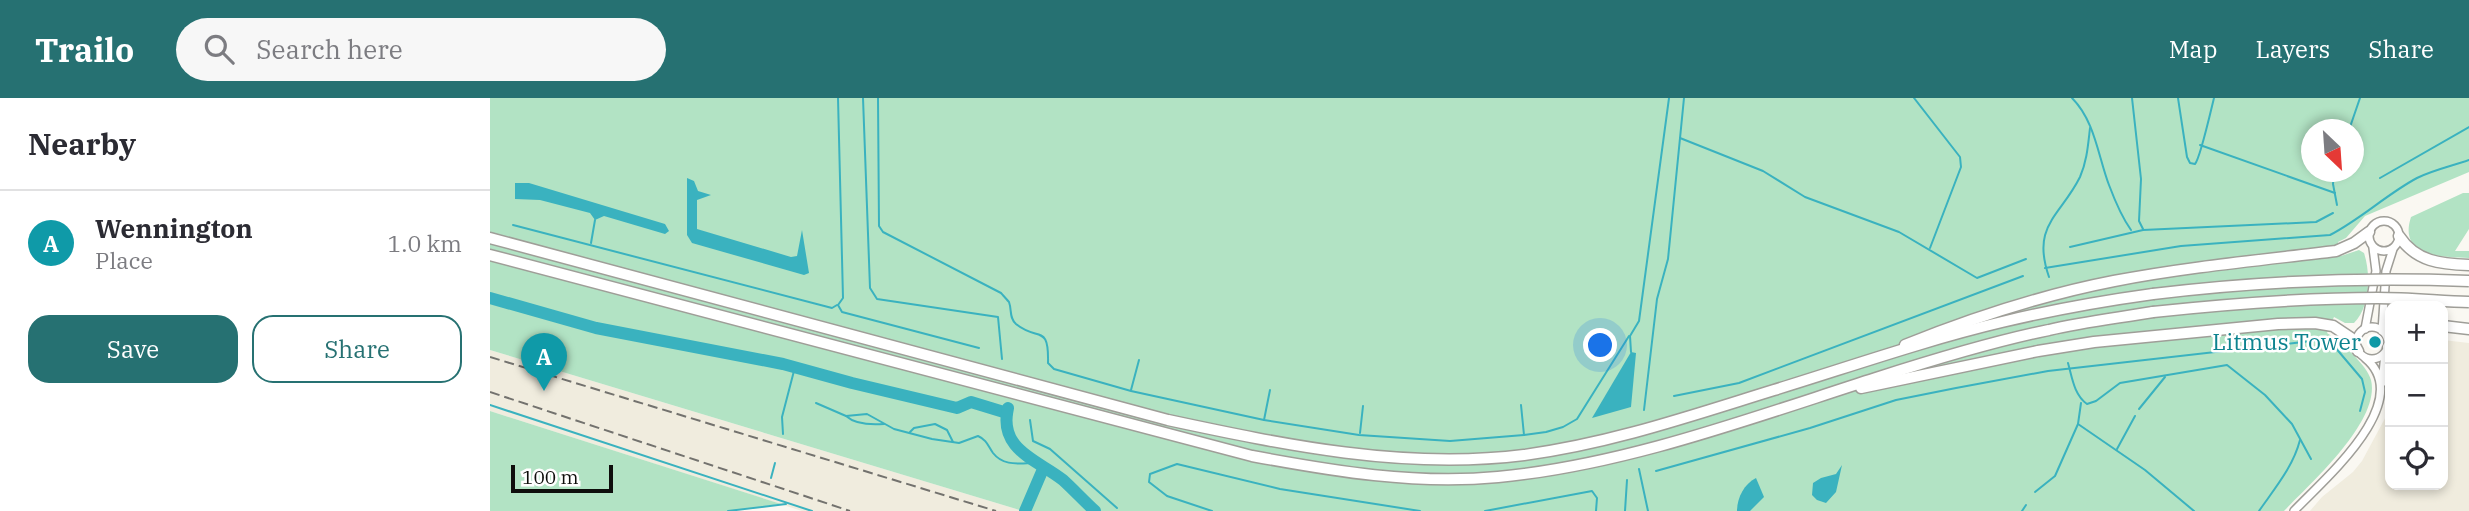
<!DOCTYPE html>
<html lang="en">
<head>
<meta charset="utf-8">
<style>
	:root { --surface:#fff; --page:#f7f7f7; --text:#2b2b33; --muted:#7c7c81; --line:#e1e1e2; --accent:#267172 }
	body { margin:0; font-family:"IBM Plex Serif",serif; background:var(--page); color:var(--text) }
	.controls { position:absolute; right:21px; bottom:21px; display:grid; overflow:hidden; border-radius:14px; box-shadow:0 4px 10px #0003 }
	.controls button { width:63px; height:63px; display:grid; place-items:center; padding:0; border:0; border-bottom:2px solid var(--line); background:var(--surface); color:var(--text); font:35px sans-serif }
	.compass { position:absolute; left:1811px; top:21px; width:63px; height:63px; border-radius:50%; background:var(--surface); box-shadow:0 4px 10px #0003; rotate:155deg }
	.scale { position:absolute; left:21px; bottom:18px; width:102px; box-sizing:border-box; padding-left:7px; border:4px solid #0e0e0c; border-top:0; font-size:19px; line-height:24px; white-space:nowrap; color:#0e0e0c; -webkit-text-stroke:5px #fff; paint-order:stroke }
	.you { position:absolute; left:1111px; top:248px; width:24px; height:24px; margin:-18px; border:5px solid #fff; border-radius:50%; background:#1a73e8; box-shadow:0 0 0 10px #1a73e833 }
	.badge { display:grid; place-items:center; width:46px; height:46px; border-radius:50%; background:var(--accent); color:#fff; font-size:23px; font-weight:700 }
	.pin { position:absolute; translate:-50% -58px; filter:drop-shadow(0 2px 4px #0008) }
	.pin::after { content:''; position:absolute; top:37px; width:24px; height:21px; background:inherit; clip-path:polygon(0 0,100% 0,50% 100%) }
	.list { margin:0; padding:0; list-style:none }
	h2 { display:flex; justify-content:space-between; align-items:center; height:91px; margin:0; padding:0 28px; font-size:30px }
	h2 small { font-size:23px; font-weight:400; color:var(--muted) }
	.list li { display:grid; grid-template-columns:46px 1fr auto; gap:21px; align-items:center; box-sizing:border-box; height:105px; padding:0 28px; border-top:2px solid var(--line) }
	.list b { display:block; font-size:26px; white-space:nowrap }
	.list p { margin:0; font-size:23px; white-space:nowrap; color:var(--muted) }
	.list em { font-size:23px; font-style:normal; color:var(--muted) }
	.actions { display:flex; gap:14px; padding:21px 28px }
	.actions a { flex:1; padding:16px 0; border:2px solid var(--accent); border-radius:21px; text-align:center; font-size:24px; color:var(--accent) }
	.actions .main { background:var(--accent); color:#fff }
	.icon { flex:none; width:38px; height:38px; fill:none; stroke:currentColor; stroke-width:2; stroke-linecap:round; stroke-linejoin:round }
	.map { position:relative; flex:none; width:1979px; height:413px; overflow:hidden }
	header { display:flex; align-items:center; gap:42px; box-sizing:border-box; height:98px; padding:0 35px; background:var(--accent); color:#fff }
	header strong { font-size:33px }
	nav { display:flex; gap:38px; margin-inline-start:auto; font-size:24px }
	.search { width:490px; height:63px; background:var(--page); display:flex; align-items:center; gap:18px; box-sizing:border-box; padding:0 24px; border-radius:38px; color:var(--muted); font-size:26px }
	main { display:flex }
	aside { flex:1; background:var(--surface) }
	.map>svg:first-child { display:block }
</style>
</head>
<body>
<header>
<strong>Trailo</strong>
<div class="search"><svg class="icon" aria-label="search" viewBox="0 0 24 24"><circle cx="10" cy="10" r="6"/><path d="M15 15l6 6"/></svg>Search here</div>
<nav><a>Map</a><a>Layers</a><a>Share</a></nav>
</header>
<main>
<aside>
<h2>Nearby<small></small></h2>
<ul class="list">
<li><span class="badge" style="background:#0f9aa8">A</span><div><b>Wennington</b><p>Place</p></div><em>1.0 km</em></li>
</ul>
<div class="actions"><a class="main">Save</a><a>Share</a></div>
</aside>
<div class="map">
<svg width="1979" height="413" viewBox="0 0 1979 413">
	<rect width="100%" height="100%" fill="#faf8f2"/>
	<g fill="#f0ecde">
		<path d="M1953 242 1979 245V413H1820L1832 399 1863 374 1872 363 1900 311V387H1953Z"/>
		<path d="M0 252 533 413H312L0 313Z"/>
	</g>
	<g fill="#b2e3c4" fill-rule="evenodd">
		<path d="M0 0H1979V74L1875 118 1856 140 1848 144 1851 158 1869 152 1874 155C1881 176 1880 209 1864 225H1855L1844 219 1837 235C1851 244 1877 267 1881 282 1891 323 1820 386 1794 413H533L0 252ZM1822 32H1864V74H1822Z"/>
		<path d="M1973 95H1979V131L1965 153H1979V160C1951 159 1908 159 1921 119Z"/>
		<path d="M0 313 291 406 238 413H0Z"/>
	</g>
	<g fill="#3ab2bf">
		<path d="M197 80 204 83 208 93 221 97 207 102V131L301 159 307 158 312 132 319 175 314 177 202 145 197 137Z"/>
		<path d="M25 85H39L175 126 179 133 175 136 114 118 105 122 100 115 50 102 25 101Z"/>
		<path d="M1141 254 1146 255 1141 309 1102 320Z"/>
		<path d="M1352 367 1346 394 1336 405 1327 402 1322 397 1323 385 1331 380 1346 376Z"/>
		<path d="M1266 380 1274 399 1260 413H1247C1247 400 1254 386 1266 380Z"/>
	</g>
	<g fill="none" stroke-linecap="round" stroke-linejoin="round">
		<g stroke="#3ab2bf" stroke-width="2">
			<path d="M348 0 353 200 348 207 352 214 489 250"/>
			<path d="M373 0 380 190 387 201 508 219 512 261"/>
			<path d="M388 0 389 128 393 134 511 195C512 196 518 203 519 204 522 212 519 220 526 226 548 244 559 225 558 265L564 271 641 293 774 322 869 337 960 343 1034 337"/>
			<path d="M1424 0 1470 59 1471 69 1440 150"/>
			<path d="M1582 0C1605 23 1608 58 1619 87 1625 103 1631 118 1641 132"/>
			<path d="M1642 0 1651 81 1649 123 1653 131"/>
			<path d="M1688 0 1697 59 1700 65 1705 66C1710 61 1721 12 1724 0"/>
			<path d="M1859 32 1870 0"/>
			<path d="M1190 40 1273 73 1315 99 1409 134 1487 180 1536 161"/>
			<path d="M1710 47 1845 95"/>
			<path d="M1844 74 1843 86 1847 107"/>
			<path d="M1890 80 1979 29"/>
			<path d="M23 127 342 210 347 207"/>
			<path d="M101 145 105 122"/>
			<path d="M1580 149 1653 132 1826 124 1843 115"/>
			<path d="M1555 170 1691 148 1840 137C1871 121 1897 96 1927 80 1943 72 1962 68 1979 62"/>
			<path d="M1559 179C1541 127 1570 119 1590 79 1597 63 1598 47 1600 30"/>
			<path d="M1141 254 1140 238 1149 223 1179 0"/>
			<path d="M1578 265C1582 279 1584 297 1597 306L1606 303 1630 285 1737 267 1775 297 1802 326 1821 361"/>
			<path d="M641 292 649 262"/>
			<path d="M1184 298 1249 285 1533 178"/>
			<path d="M326 305 356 318 377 316 404 331 442 341 469 345 488 338C497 342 498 348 503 355 514 369 530 365 546 365"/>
			<path d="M0 307 322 413"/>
			<path d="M1031 307 1034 337 1056 334 1073 329 1087 321 1139 238"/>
			<path d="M1649 311 1675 279"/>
			<path d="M1154 312 1167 201 1178 161 1194 0"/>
			<path d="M356 318C366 327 381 327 394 326"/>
			<path d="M540 322 543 343 560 351 627 410"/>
			<path d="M774 322 780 292"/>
			<path d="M1588 326 1655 372 1704 413"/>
			<path d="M420 334 424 330 445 326 457 332 463 344"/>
			<path d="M870 335 873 308"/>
			<path d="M293 336 292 319 305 269"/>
			<path d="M1627 351 1645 318"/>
			<path d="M1149 371 1158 413"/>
			<path d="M1166 373 1320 330 1406 302 1466 290 1558 273 1822 243H1831L1844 248 1872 281 1875 294 1870 313"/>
			<path d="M281 380 285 365"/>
			<path d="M1545 394 1565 378 1588 326 1591 305"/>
			<path d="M238 413 296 406"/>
			<path d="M722 413 677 398 659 384 660 376 687 366 790 391 930 413"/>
			<path d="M995 413 1102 393 1107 400 1106 413"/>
			<path d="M1135 413 1137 382"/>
			<path d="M1532 413 1536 407"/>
			<path d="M1769 413C1785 390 1803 369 1810 342"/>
		</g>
		<g stroke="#3ab2bf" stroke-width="12">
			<path d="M0 200 106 230 293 266 362 285 467 310 481 304 517 315"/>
			<path d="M518 310C508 352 548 362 573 382 584 392 594 403 605 413"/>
			<path d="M535 413 553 371"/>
		</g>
		<g stroke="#9f9e98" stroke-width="10">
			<g id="secondary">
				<circle cx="1894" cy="138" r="15"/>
				<circle cx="1882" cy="245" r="16"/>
				<path d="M1875 231 1886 173 1883 150"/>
				<path d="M1892 233 1896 173 1903 151"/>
				<path d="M1892 285 1895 256"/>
				<path d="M1804 413C1831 384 1928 303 1875 260"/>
			</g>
		</g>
		<g stroke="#9f9e98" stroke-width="13">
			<g id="highway">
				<path d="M1909 138C1926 164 1951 166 1979 167"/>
				<path d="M0 140 678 322C795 347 914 372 1034 357 1122 345 1200 318 1284 292 1359 269 1436 242 1512 224 1562 212 1612 203 1663 196"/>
				<path d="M0 157 762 358C843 373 925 387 1008 379 1136 367 1264 319 1386 280 1442 262 1500 244 1559 232 1593 224 1628 220 1663 214"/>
				<path d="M1953 228 1979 231"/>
				<path d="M1415 247C1482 220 1552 197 1624 183 1697 169 1772 162 1846 153L1864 145 1879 134"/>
				<path d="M1898 249 1900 246"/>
				<path d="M1371 290 1548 253 1604 244 1788 226 1825 225 1843 228 1861 240 1868 253"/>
			</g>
		</g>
		<use href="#secondary" stroke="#fff" stroke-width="7"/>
		<use href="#highway" stroke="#fff" stroke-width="10"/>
		<g stroke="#73726e" stroke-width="2" stroke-dasharray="10 5" stroke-linecap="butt">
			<path d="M0 259 506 413"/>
			<path d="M0 294 360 413"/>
		</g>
		<g stroke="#9f9e98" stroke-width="13" stroke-linecap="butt">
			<g id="highway-bridge">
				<path d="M1663 196C1768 183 1873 179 1979 183"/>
				<path d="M1663 214C1738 206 1812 200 1888 200 1918 200 1949 203 1979 204"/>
			</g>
		</g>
		<use href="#highway-bridge" stroke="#fff" stroke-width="10"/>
	</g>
	<circle fill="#0f9aa8" stroke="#fff" stroke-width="2.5" cx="1885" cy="244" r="7"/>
	<g text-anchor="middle" stroke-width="5" stroke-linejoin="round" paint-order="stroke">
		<g font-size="23" fill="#0d838f" stroke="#fff" text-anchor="end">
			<text x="1871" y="252">Litmus Tower</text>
		</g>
	</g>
</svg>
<div class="controls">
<button>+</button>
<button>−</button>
<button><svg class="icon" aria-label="locate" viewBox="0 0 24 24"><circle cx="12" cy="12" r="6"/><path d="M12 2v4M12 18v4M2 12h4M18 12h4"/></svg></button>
</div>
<svg class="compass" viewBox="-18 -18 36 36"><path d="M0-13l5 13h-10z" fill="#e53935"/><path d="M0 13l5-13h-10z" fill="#7c7c81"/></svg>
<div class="scale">100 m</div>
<div class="you"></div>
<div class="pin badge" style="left:54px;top:293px;background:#0f9aa8">A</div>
</div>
</main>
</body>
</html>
